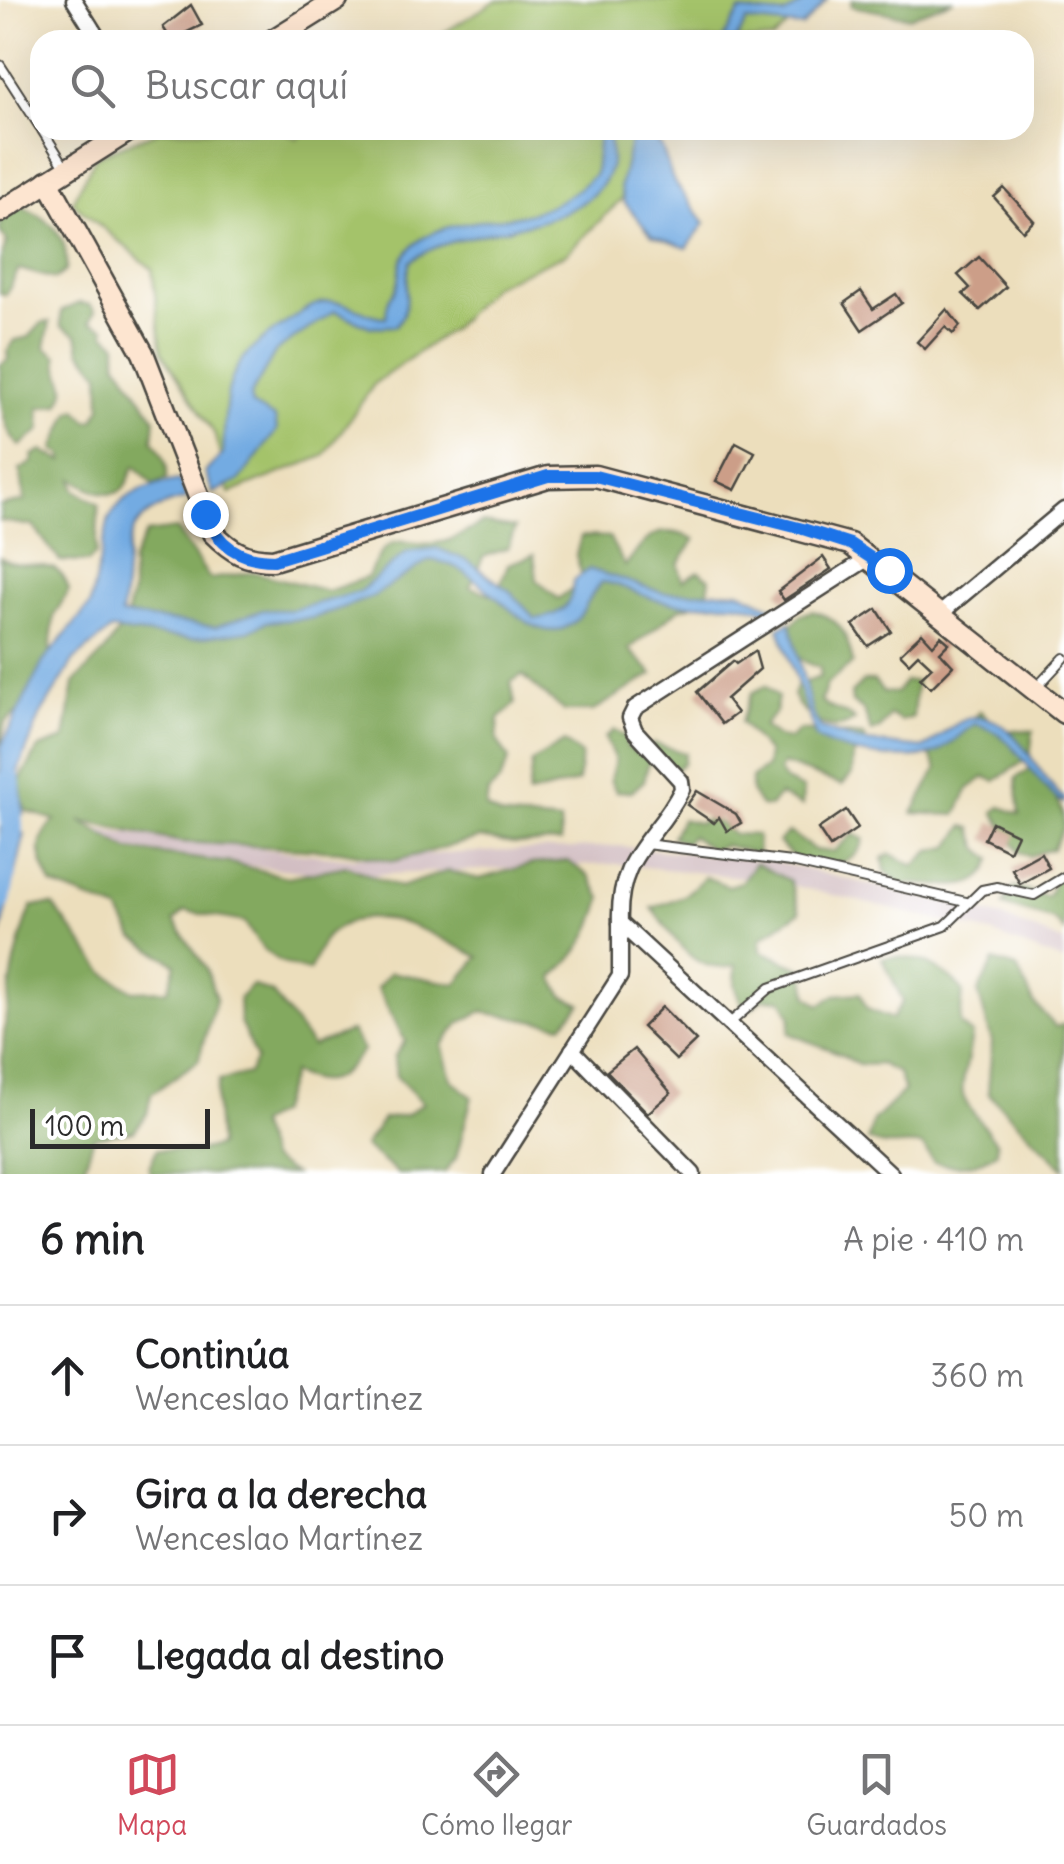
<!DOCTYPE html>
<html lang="es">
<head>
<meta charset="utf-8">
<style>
	:root { --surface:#fff; --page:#f6f6f6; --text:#202124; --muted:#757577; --line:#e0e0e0; --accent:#d1495b }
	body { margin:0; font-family:Delius,sans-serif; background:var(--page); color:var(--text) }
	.scale { position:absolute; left:30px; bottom:25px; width:180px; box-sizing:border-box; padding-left:10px; border:5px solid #2b2b2b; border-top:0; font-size:28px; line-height:35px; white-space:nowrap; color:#2b2b2b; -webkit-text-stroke:8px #fff; paint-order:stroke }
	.stop { position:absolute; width:30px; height:30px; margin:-22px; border:8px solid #1a73e8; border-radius:50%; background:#fff }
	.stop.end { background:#1a73e8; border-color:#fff; box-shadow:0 2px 10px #0008 }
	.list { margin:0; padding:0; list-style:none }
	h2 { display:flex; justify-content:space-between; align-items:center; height:130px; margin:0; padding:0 40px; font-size:42px }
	h2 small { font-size:32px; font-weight:400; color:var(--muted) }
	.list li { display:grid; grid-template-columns:65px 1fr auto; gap:30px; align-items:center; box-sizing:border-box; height:140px; padding:0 40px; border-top:2px solid var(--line) }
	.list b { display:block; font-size:38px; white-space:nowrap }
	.list p { margin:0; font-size:32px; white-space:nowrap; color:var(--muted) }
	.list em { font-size:32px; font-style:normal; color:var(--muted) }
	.icon { flex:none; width:55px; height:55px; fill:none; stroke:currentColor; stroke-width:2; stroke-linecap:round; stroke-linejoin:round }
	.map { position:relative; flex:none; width:1064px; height:1174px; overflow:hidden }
	.search { position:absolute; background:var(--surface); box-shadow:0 10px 40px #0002; left:30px; right:30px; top:30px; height:110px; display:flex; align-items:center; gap:25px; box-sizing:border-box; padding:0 35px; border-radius:30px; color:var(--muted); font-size:38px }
	.sheet { height:550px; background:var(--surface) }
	nav { display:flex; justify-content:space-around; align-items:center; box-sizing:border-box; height:140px; border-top:2px solid var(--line); background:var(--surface); font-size:28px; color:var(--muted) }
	nav a { display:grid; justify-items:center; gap:5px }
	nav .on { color:var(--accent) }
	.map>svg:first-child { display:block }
</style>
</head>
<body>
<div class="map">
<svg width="1064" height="1174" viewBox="0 0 1064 1174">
	<rect width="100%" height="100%" fill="#fff"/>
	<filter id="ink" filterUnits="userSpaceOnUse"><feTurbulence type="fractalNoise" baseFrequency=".01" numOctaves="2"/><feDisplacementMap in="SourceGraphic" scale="20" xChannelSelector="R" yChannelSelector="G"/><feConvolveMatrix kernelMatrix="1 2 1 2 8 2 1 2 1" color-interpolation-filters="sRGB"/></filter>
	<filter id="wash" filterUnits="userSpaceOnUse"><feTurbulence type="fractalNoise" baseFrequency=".0048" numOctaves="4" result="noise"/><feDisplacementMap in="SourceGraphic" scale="40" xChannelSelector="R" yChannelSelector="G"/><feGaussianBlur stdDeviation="2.25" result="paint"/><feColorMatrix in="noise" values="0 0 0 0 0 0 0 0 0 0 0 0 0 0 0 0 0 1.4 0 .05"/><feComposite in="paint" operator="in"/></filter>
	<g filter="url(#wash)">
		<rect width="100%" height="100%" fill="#ecdebc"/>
		<path fill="#d2bec2" d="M79 828 346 858 618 846 776 862 996 915 1064 942V962L991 933 770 880 615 864 342 876 74 846Z"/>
		<g fill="#a4c36b" stroke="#68774b" stroke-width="2.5">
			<path d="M497 0H817L772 40H432Z"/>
			<path d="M161 130H281L297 138 308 130H663L627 194 566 254 492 286 454 327 375 383 324 456 230 493 214 433 162 352 152 269 72 202 96 156Z"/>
		</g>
		<g fill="#83a95f" stroke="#576a45" stroke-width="2.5">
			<path d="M852 0H954L909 17 851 6Z"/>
			<path d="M4 198C37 215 70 223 66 270L55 279 19 269 6 295 0 293V261L7 241 0 232V201Z"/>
			<path d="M79 303 90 305 95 311 90 322 105 328V334L117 344V362L155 418 153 440C162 453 168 461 167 478L154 485 135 466C129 473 130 483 123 489 107 502 87 486 73 479L75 490 99 504 96 554 88 562 60 561 33 526 0 521V506L25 501 20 470 33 462V455L42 451 63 461V455L54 449 70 412 77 409 88 421 94 420 101 407 100 373 80 351 77 335 61 326V311Z"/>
			<path d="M50 322 45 347 57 356C57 377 74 383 59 404L39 408 41 430 20 446C0 429 0 394 0 365L8 359 7 351 15 340 29 337 42 323Z"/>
			<path d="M483 523 515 528 508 548 483 557 470 587 496 596 508 564 534 555 537 580 558 599 583 580 576 555 581 536 609 537 625 566C649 535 656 523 695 539L678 565 683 580 699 571 710 579 706 601 679 609 629 649 653 674 593 711H564L522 675 511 682 515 704 499 719 497 740 509 759 500 781 488 792 486 808 500 816 560 822 561 842 514 844 480 838 394 861 340 851 181 842 80 821 129 850 231 863 287 877 347 866 400 887 448 871 479 879 532 864 568 861 589 876 602 898C594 930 579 956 553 977L563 996 581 1004 562 1025 481 1012 460 1023 442 1045 451 1079 472 1097 456 1158 445 1172 398 1174 364 1146 383 1119 406 1115 423 1103 396 1076 394 1057 405 1041 377 988 390 972 456 984 479 957C436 937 372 894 327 936 320 943 315 961 309 971 276 964 261 952 245 922L185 911 174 921 206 968 216 999 198 1061 151 1094 147 1114 134 1131 94 1137 82 1174H0C0 1083 0 986 32 906L53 905 105 973 133 991 168 990 176 964 134 938 119 911 52 885C39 856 32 845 55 820L26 811 18 783 39 748 65 739 74 683 105 651 125 622 132 593V561L146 533 176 529 210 579 253 572 328 591 368 577C393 519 403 553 446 541 459 538 472 528 483 523Z"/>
			<path d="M0 557C25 574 58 551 69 590L54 616 49 662 28 703 5 722 0 748Z"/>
			<path d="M812 611C842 619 847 634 853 663L827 684 821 701C831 712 844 709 855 720 831 738 803 718 793 695L797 685 820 677V667C796 662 792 651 788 630L800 615Z"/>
			<path d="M864 681H874L883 692 896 693 905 681 916 682 913 717 901 721 890 715 880 729 871 732 864 711 852 702 851 693Z"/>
			<path d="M766 686 778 697 775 713 763 726 778 737 790 739 799 730 863 736 866 741 853 756 852 774 842 785 783 764 779 771 785 781 803 789 802 806 779 795 770 807 761 806 751 792V778L766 767 768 753 741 722 752 693Z"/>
			<path d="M980 711 1002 730 1033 731 1030 757 995 781 985 777 969 788 956 815 913 813 937 769 927 749 938 738 956 737Z"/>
			<path d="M614 730 625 736 627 747 648 760 653 743 685 753 683 763 672 773 649 761 644 781 631 792 616 791 610 780 615 760 605 738Z"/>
			<path d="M564 742 581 755 578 782 528 795 532 762Z"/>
			<path d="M1031 769C1048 775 1064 806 1064 826 1062 834 1055 840 1053 849L1029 856 1019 852 994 812 1001 807 1020 814 1016 778Z"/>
			<path d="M712 818 733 834 757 835 758 854 724 845 712 850 691 836 685 843 672 837 681 819 699 823Z"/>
			<path d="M964 826 972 828 979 848 992 859C980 902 928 879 901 885L885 871 883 858 891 854 914 866 930 851 950 847Z"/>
			<path d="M789 832 815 850 833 852 853 834 864 839C856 871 824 864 798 862L778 842Z"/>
			<path d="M755 863 790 881 800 912 761 938V951L804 969 808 996 820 1005 835 995 860 993 867 1009 892 1019 903 1001 882 958C915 953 942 966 963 991L960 1024 972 1034C961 1108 950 1082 997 1143V1152C979 1166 955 1168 933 1162L923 1146C902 1142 887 1150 868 1140L873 1121 904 1091 898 1073 880 1064 858 1065C835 1048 814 1045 789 1033L791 1016 782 999H762L751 1009 742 1006 735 985 736 965C693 978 675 937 652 908L684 896 705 877 728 886 741 882Z"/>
			<path d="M1064 875V931L1054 920 1003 905 1014 887 1048 897 1055 879Z"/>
			<path d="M994 961 1017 968 1034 1003 1056 1027 1064 1024V1169L988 1093 992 1042 978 992Z"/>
			<path d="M252 985 272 993 312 1046 351 1031 363 1050C339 1080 330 1090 292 1073L278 1113 258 1124 270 1159 293 1174H151L149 1167 157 1149 195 1152 218 1146C219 1122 212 1103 219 1081L248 1074 256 1059 240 1022 239 998Z"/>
		</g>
		<g fill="#73abe2" stroke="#4f6b86" stroke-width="2.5">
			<path d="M808 0H827L802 27 747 21 736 40H722L740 11 784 15Z"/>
			<path d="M610 130C607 143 614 156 610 168 588 237 460 222 411 261 402 284 414 307 395 326L370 327 335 311 276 351 250 396 252 405 275 418 277 430 239 481 213 493 205 472 223 454C227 384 223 364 286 323 302 312 315 300 335 302 352 303 370 318 386 317 388 289 394 300 398 284 401 273 398 264 406 254 430 220 484 223 521 215 547 210 577 193 595 174L599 132Z"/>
			<path d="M633 130H648L662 148 673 180 705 223 687 248 652 236 624 202 620 187Z"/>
			<path d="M179 480 187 499C109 516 134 555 121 615L215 627 263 610H292L359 592 407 552 437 548 468 561 511 592 535 619C560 615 572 609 573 581L589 569 664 593 739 591 775 608 769 613C726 593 703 611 661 601 641 597 622 583 602 582 589 593 587 611 575 621 531 662 484 560 429 560L372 597 313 618 266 622 248 631 190 639 111 630 74 660 41 714 18 771 24 814 0 808V748L43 662 90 605 109 518C125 491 150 485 179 480Z"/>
			<path d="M790 622 812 713 821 728 857 741 924 748C937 740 955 721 971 718 1016 710 1036 777 1064 798V803C1029 782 1018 732 975 724 962 731 949 748 936 753 905 764 843 754 816 738L779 628Z"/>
			<path d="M0 827 25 834 0 938Z"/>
		</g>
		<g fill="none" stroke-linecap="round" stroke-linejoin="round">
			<path stroke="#73abe2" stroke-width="22" d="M0 900 12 829 9 780"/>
		</g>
		<g id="blocks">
			<g fill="#cc9e88">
				<path d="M191 5 202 25 171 40 163 27Z"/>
				<path d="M1004 188 1034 221 1023 231 994 197Z"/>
				<path d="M979 257 1006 287 980 310 963 294 970 288 958 275Z"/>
				<path d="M861 291 873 309 896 294 902 303 862 330 844 303Z"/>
				<path d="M947 309 960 326 953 334 945 327 925 349 917 342Z"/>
				<path d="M736 442 755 452 735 490 716 481Z"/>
				<path d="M823 557 831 569 784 600 778 591Z"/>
				<path d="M877 609 891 631 868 646 853 625Z"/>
				<path d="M922 633 933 645 941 636 949 643 940 652 953 666 931 688 920 678 932 667 918 654 909 663 900 654Z"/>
				<path d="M755 651 760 669 726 699 737 713 722 724 697 692 733 661 736 664Z"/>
				<path d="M697 791 736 814 741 823 727 831 719 817 714 823 687 805Z"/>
				<path d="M846 810 858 828 830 847 818 829Z"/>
				<path d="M992 822 1017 834 1009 851 984 839Z"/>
				<path d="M1041 853 1049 868 1020 884 1012 869Z"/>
				<path d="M662 1007 696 1041 676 1060 642 1027Z"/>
				<path d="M634 1049 671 1093 648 1113 607 1071Z"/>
			</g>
		</g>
	</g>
	<g filter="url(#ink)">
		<use href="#blocks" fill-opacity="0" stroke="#484641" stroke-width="2.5"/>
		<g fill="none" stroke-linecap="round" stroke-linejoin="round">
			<g stroke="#484641" stroke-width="12">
				<g id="lane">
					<path d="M0 65 40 127"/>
					<path d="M42 130 66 168"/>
					<path d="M1036 688 1064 658"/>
					<path d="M646 844 791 862 966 902"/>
					<path d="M731 1022 770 988 945 926 982 890 997 887 1034 895 1064 877"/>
				</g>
			</g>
			<g stroke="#484641" stroke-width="19">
				<g id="street">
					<path d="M74 0 99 40"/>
					<path d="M870 557 635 708 630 718 635 731 681 781 682 789C657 841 617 853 620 923L891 1174"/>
					<path d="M941 613 1064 510"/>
					<path d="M572 1050 693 1174"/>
					<path d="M493 1174 620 976V923"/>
				</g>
			</g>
			<g stroke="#484641" stroke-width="25">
				<g id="secondary">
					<path d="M273 40 337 0"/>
					<path d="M48 181 143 353 213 533C232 552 246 560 273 560L548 477 595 476 850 544 1064 713"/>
					<path d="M0 212 130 130"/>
				</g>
			</g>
			<use href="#lane" stroke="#fff" stroke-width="8"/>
			<use href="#street" stroke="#fff" stroke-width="14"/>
			<use href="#secondary" stroke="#fde5d0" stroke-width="20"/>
		</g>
	</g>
	<g fill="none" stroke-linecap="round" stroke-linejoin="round" filter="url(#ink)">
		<path stroke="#1a73e8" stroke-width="12" d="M205 514C218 545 239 560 274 560L548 476H595L803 529 850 544 889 570"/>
	</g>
</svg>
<div class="scale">100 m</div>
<div class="stop" style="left:889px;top:570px"></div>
<div class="stop end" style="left:205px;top:514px"></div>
<div class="search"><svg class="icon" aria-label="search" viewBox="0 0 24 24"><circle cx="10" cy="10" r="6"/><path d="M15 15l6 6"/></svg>Buscar aquí</div>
</div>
<section class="sheet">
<h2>6 min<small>A pie · 410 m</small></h2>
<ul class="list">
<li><svg class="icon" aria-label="ahead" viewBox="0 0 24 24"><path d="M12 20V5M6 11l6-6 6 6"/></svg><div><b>Continúa</b><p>Wenceslao Martínez</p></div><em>360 m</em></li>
<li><svg class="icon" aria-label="right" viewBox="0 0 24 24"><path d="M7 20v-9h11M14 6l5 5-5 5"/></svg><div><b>Gira a la derecha</b><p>Wenceslao Martínez</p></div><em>50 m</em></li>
<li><svg class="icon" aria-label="arrive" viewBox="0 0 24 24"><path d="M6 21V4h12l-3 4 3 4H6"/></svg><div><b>Llegada al destino</b></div></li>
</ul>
</section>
<nav>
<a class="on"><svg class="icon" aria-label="map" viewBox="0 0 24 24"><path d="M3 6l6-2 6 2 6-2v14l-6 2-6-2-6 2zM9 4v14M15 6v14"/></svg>Mapa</a>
<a><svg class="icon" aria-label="directions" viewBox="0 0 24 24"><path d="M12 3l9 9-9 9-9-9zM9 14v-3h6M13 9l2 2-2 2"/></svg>Cómo llegar</a>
<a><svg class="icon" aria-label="saved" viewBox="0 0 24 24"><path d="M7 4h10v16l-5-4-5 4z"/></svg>Guardados</a>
</nav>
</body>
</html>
